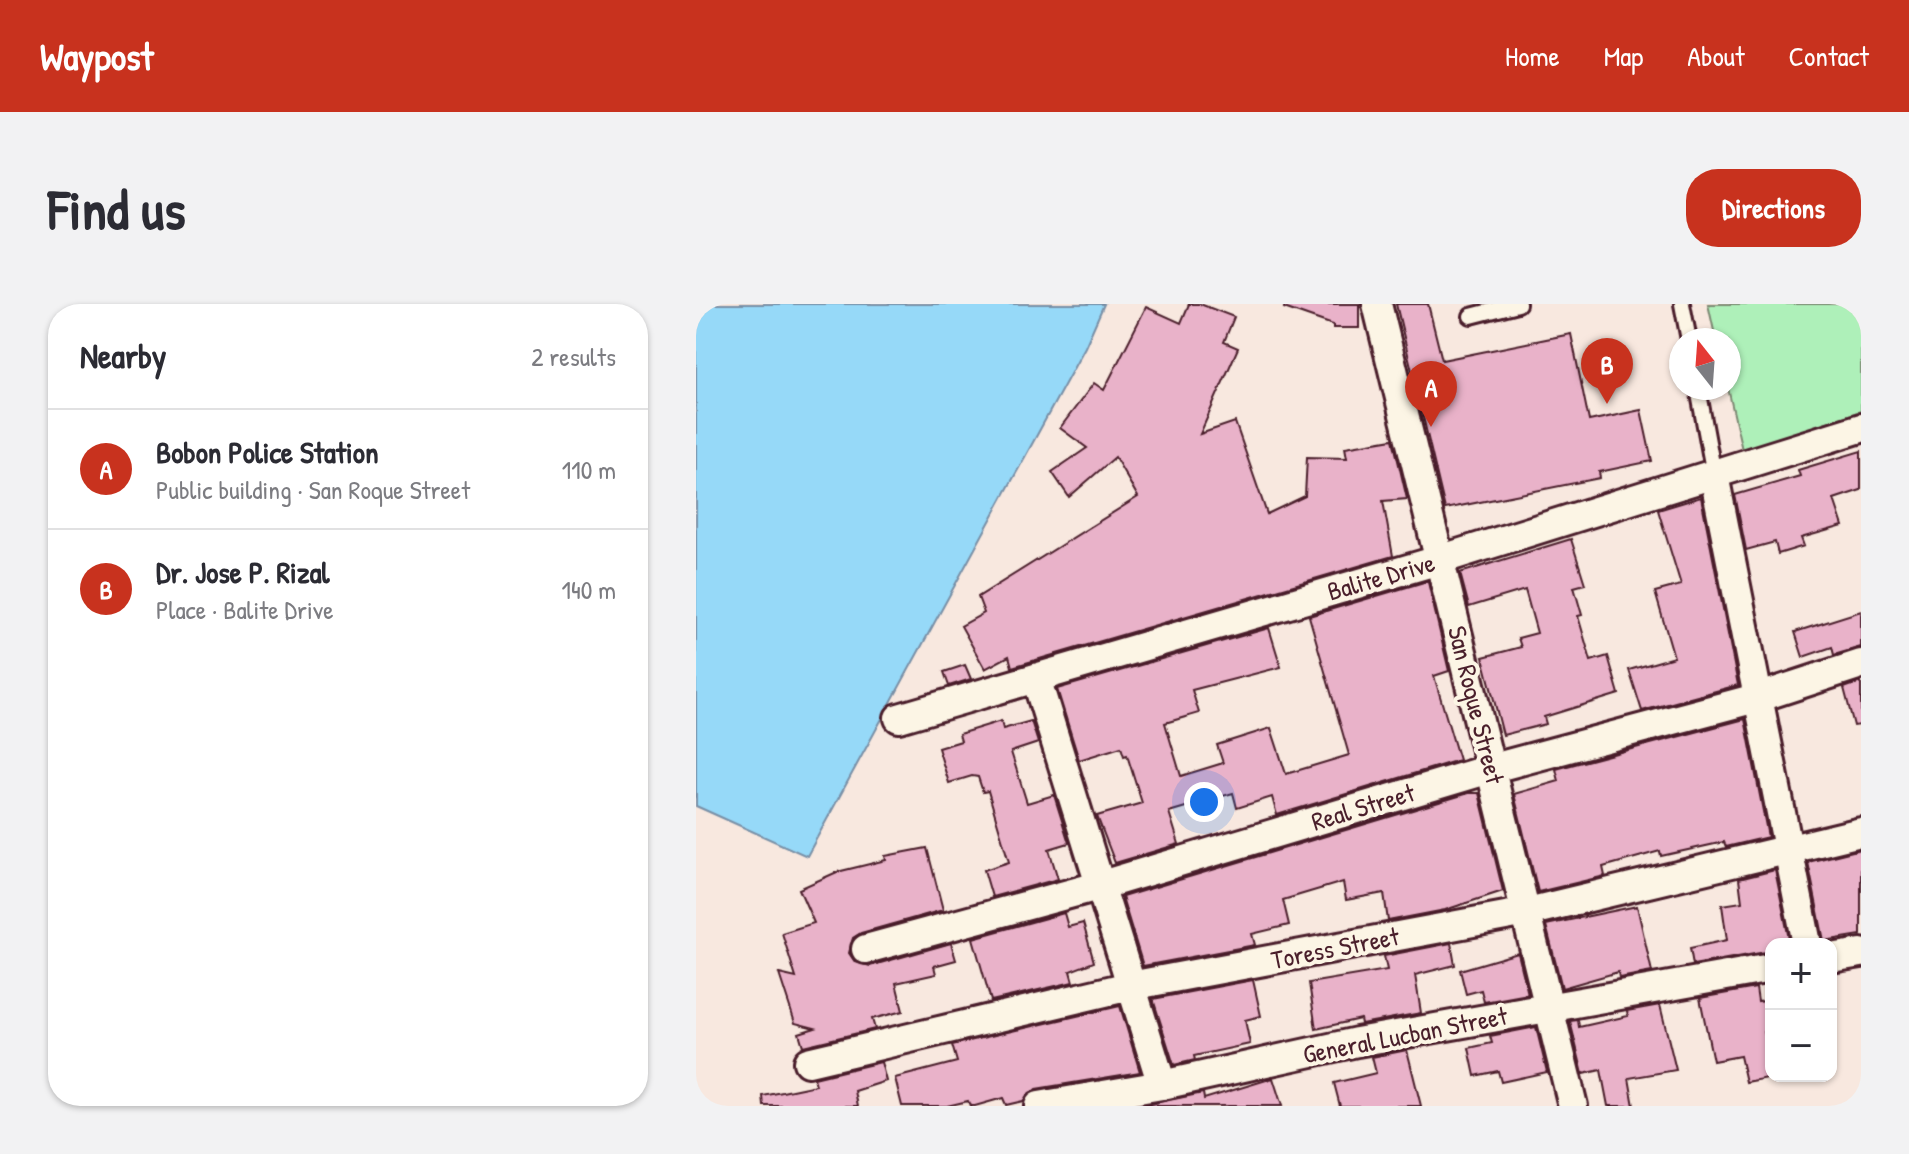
<!DOCTYPE html>
<html lang="en">
<head>
<meta charset="utf-8">
<style>
	:root { --surface:#fff; --page:#f2f2f3; --text:#2b2b33; --muted:#7c7c81; --line:#e1e1e2; --accent:#c8321e }
	body { margin:0; font-family:"Patrick Hand",sans-serif; background:var(--page); color:var(--text) }
	.controls { position:absolute; right:24px; bottom:24px; display:grid; overflow:hidden; border-radius:16px; box-shadow:0 2px 6px #0004 }
	.controls button { width:72px; height:72px; display:grid; place-items:center; padding:0; border:0; border-bottom:2px solid var(--line); background:var(--surface); color:var(--text); font:40px sans-serif }
	.compass { position:absolute; left:973px; top:24px; width:72px; height:72px; border-radius:50%; background:var(--surface); box-shadow:0 2px 6px #0004; rotate:343deg }
	.you { position:absolute; left:508px; top:498px; width:28px; height:28px; margin:-20px; border:6px solid #fff; border-radius:50%; background:#1a73e8; box-shadow:0 0 0 12px #1a73e833 }
	.badge { display:grid; place-items:center; width:52px; height:52px; border-radius:50%; background:var(--accent); color:#fff; font-size:26px; font-weight:700 }
	.pin { position:absolute; translate:-50% -66px; filter:drop-shadow(0 2px 4px #0008) }
	.pin::after { content:''; position:absolute; top:42px; width:28px; height:24px; background:inherit; clip-path:polygon(0 0,100% 0,50% 100%) }
	.list { margin:0; padding:0; list-style:none }
	h2 { display:flex; justify-content:space-between; align-items:center; height:104px; margin:0; padding:0 32px; font-size:34px }
	h2 small { font-size:26px; font-weight:400; color:var(--muted) }
	.list li { display:grid; grid-template-columns:52px 1fr auto; gap:24px; align-items:center; box-sizing:border-box; height:120px; padding:0 32px; border-top:2px solid var(--line) }
	.list b { display:block; font-size:30px; white-space:nowrap }
	.list p { margin:0; font-size:26px; white-space:nowrap; color:var(--muted) }
	.list em { font-size:26px; font-style:normal; color:var(--muted) }
	.map { position:relative; flex:none; width:1165px; height:802px; overflow:hidden; border-radius:32px }
	header { display:flex; align-items:center; gap:48px; box-sizing:border-box; height:112px; padding:0 40px; background:var(--accent); color:#fff }
	header strong { font-size:38px }
	nav { display:flex; gap:44px; margin-inline-start:auto; font-size:28px }
	.intro { display:flex; align-items:center; justify-content:space-between; box-sizing:border-box; height:192px; padding:0 48px }
	h1 { margin:0; font-size:56px }
	.button { padding:20px 36px; border-radius:32px; background:var(--accent); color:#fff; font-size:28px; font-weight:700 }
	main { display:flex; gap:48px; padding:0 48px }
	aside { flex:1; background:var(--surface); border-radius:32px; box-shadow:0 2px 6px #0004 }
	.map>svg:first-child { display:block }
</style>
</head>
<body>
<header>
<strong>Waypost</strong>
<nav><a>Home</a><a>Map</a><a>About</a><a>Contact</a></nav>
</header>
<div class="intro"><h1>Find us</h1><a class="button">Directions</a></div>
<main>
<aside>
<h2>Nearby<small>2 results</small></h2>
<ul class="list">
<li><span class="badge">A</span><div><b>Bobon Police Station</b><p>Public building · San Roque Street</p></div><em>110 m</em></li>
<li><span class="badge">B</span><div><b>Dr. Jose P. Rizal</b><p>Place · Balite Drive</p></div><em>140 m</em></li>
</ul>
</aside>
<div class="map">
<svg width="1165" height="802" viewBox="0 0 1165 802">
	<rect width="100%" height="100%" fill="#f8e8df"/>
	<filter id="ink" filterUnits="userSpaceOnUse"><feTurbulence type="fractalNoise" baseFrequency=".0125" numOctaves="2"/><feDisplacementMap in="SourceGraphic" scale="16" xChannelSelector="R" yChannelSelector="G"/><feConvolveMatrix kernelMatrix="1 2 1 2 8 2 1 2 1" color-interpolation-filters="sRGB"/></filter>
	<g filter="url(#ink)">
		<path fill="#aef0b9" stroke="#7c8872" stroke-width="2" d="M1012 0H1165V107L1046 146 1032 84 1033 36H1020Z"/>
		<path fill="#96d9f8" stroke="#788fa6" stroke-width="2" d="M0 0H408L389 43 111 552 0 502Z"/>
		<g fill="#e9b2c9" stroke="#4a1f2b" stroke-width="2">
			<path d="M493 0H504L538 13 528 38 542 44 504 130 539 118 571 210 609 192 611 153 651 154 649 143 697 135 711 195 687 197 697 252 316 363 313 352 289 365 265 322 288 309 282 293 442 193 419 153 373 193 356 168 391 144 364 124 398 79 408 86 450 3 485 19Z"/>
			<path d="M589 0H663V24H637V21L588 4Z"/>
			<path d="M700 0H732L746 56 875 30 893 117 945 106 956 157 903 168 904 174 749 205Z"/>
			<path d="M1165 147V186L1138 195 1147 222 1105 234 1108 242 1082 250 1079 238 1050 246 1039 191 1104 172 1102 166Z"/>
			<path d="M1005 193 1042 381 946 407 933 366 978 353 959 288 985 281 962 206Z"/>
			<path d="M875 235 889 280 878 283 886 311 882 312 895 357 912 352 923 390 848 413 850 420 807 431 787 353 825 343 822 334 841 329 829 286 773 303 764 269Z"/>
			<path d="M728 278H732L753 367 738 372 763 456 581 511 576 493 541 504 537 489 473 508 483 540 419 559 401 512 446 499 431 451 428 452 425 443 383 456 361 385 573 324 585 363 496 386 503 409 469 419 485 472 527 459 521 441 575 424 590 470 653 451 613 312Z"/>
			<path d="M1165 307V343L1138 351 1136 343 1107 353 1099 328Z"/>
			<path d="M269 361 275 375 253 382 248 368Z"/>
			<path d="M1165 378V421L1158 422 1148 384Z"/>
			<path d="M1049 415 1072 533 1030 543 1028 538 965 552 964 547 907 563 909 572 842 588 818 490 863 477 860 465Z"/>
			<path d="M305 417 307 425 335 417 342 439 315 448 331 499 358 491 373 539 353 545 362 575 296 593 288 566 313 558 292 487 287 488 282 473 276 472 253 479 242 444 265 437 263 430Z"/>
			<path d="M773 489H783L807 587 749 606 692 617 688 589 650 596 647 578 587 596 593 621 556 630 559 641 447 662 426 593Z"/>
			<path d="M231 544 247 606 165 629 157 634 153 649 159 658 174 662 255 639 260 656 238 662 240 670 200 679 207 707 176 715 179 725 107 742 103 729 119 724 99 719 83 670 100 674 86 629 118 619 103 585 141 568 190 556 189 552Z"/>
			<path d="M1165 545V631L1128 637 1112 558Z"/>
			<path d="M1079 566 1094 640H1075V647L997 661 994 644 1031 636 1026 601 1046 598 1043 575Z"/>
			<path d="M941 602 956 668 923 674 922 668 866 684 850 621Z"/>
			<path d="M368 609 372 623 387 619 398 658 374 667 377 678 295 697 277 634Z"/>
			<path d="M755 639 759 661 719 671 725 709 665 720 664 715 620 725 613 679 691 666 688 652Z"/>
			<path d="M822 649 832 690 788 698 785 686 770 690 764 666Z"/>
			<path d="M557 676 565 712 549 716 554 740 498 752 499 756 478 761 457 695Z"/>
			<path d="M1060 684 1062 698 1075 696V725L1068 726 1077 773 1050 778 1044 752 1017 757 1004 694Z"/>
			<path d="M964 701 980 766 933 774 938 802H912L905 766 887 770 874 717 882 716 883 723 932 712 931 707Z"/>
			<path d="M424 702 444 768 340 785 327 797 310 801 307 794 279 802H274L272 797 251 802H206L199 774 261 758 256 741Z"/>
			<path d="M840 723 851 768 805 778 802 767 779 772 773 744 796 739 794 732Z"/>
			<path d="M711 746 725 802H644L638 779 680 769 676 753Z"/>
			<path d="M185 758 190 777 159 787 162 802H68L67 792 120 781 118 774Z"/>
			<path d="M577 774 586 802H444L507 789 508 795Z"/>
		</g>
		<g fill="none" stroke-linecap="round" stroke-linejoin="round">
			<g stroke="#4a1f2b" stroke-width="20">
				<g id="service">
					<path d="M986 0 993 36"/>
					<path d="M775 12 822 0"/>
					<path d="M1002 84 1018 171"/>
				</g>
			</g>
			<g stroke="#4a1f2b" stroke-width="34">
				<g id="minor">
					<path d="M681 0 877 802"/>
					<path d="M1018 171 1111 640"/>
					<path d="M340 374 466 781"/>
					<path d="M203 414 743 256 1165 124"/>
					<path d="M170 645 406 581 797 464 1064 393 1165 360"/>
					<path d="M1135 654 1165 649"/>
					<path d="M112 758 434 682 831 608 1165 528"/>
					<path d="M343 802 466 781 661 738 1075 664"/>
				</g>
			</g>
			<use href="#service" stroke="#fcf5e5" stroke-width="14"/>
			<use href="#minor" stroke="#fcf5e5" stroke-width="28"/>
		</g>
	</g>
	<g text-anchor="middle" stroke-width="8" stroke-linejoin="round" paint-order="stroke">
		<g font-size="26" fill="#4a1f2b" stroke="#fcf5e5">
			<text transform="translate(685 273) rotate(-16)" y="9">Balite Drive</text>
			<text transform="translate(780 401) rotate(76)" y="9">San Roque Street</text>
			<text transform="translate(667 503) rotate(-17)" y="9">Real Street</text>
			<text transform="translate(639 644) rotate(-11)" y="9">Toress Street</text>
			<text transform="translate(709 731) rotate(-11)" y="9">General Lucban Street</text>
		</g>
	</g>
</svg>
<div class="controls">
<button>+</button>
<button>−</button>
</div>
<svg class="compass" viewBox="-18 -18 36 36"><path d="M0-13l5 13h-10z" fill="#e53935"/><path d="M0 13l5-13h-10z" fill="#7c7c81"/></svg>
<div class="you"></div>
<div class="pin badge" style="left:735px;top:123px">A</div>
<div class="pin badge" style="left:911px;top:100px">B</div>
</div>
</main>
</body>
</html>
